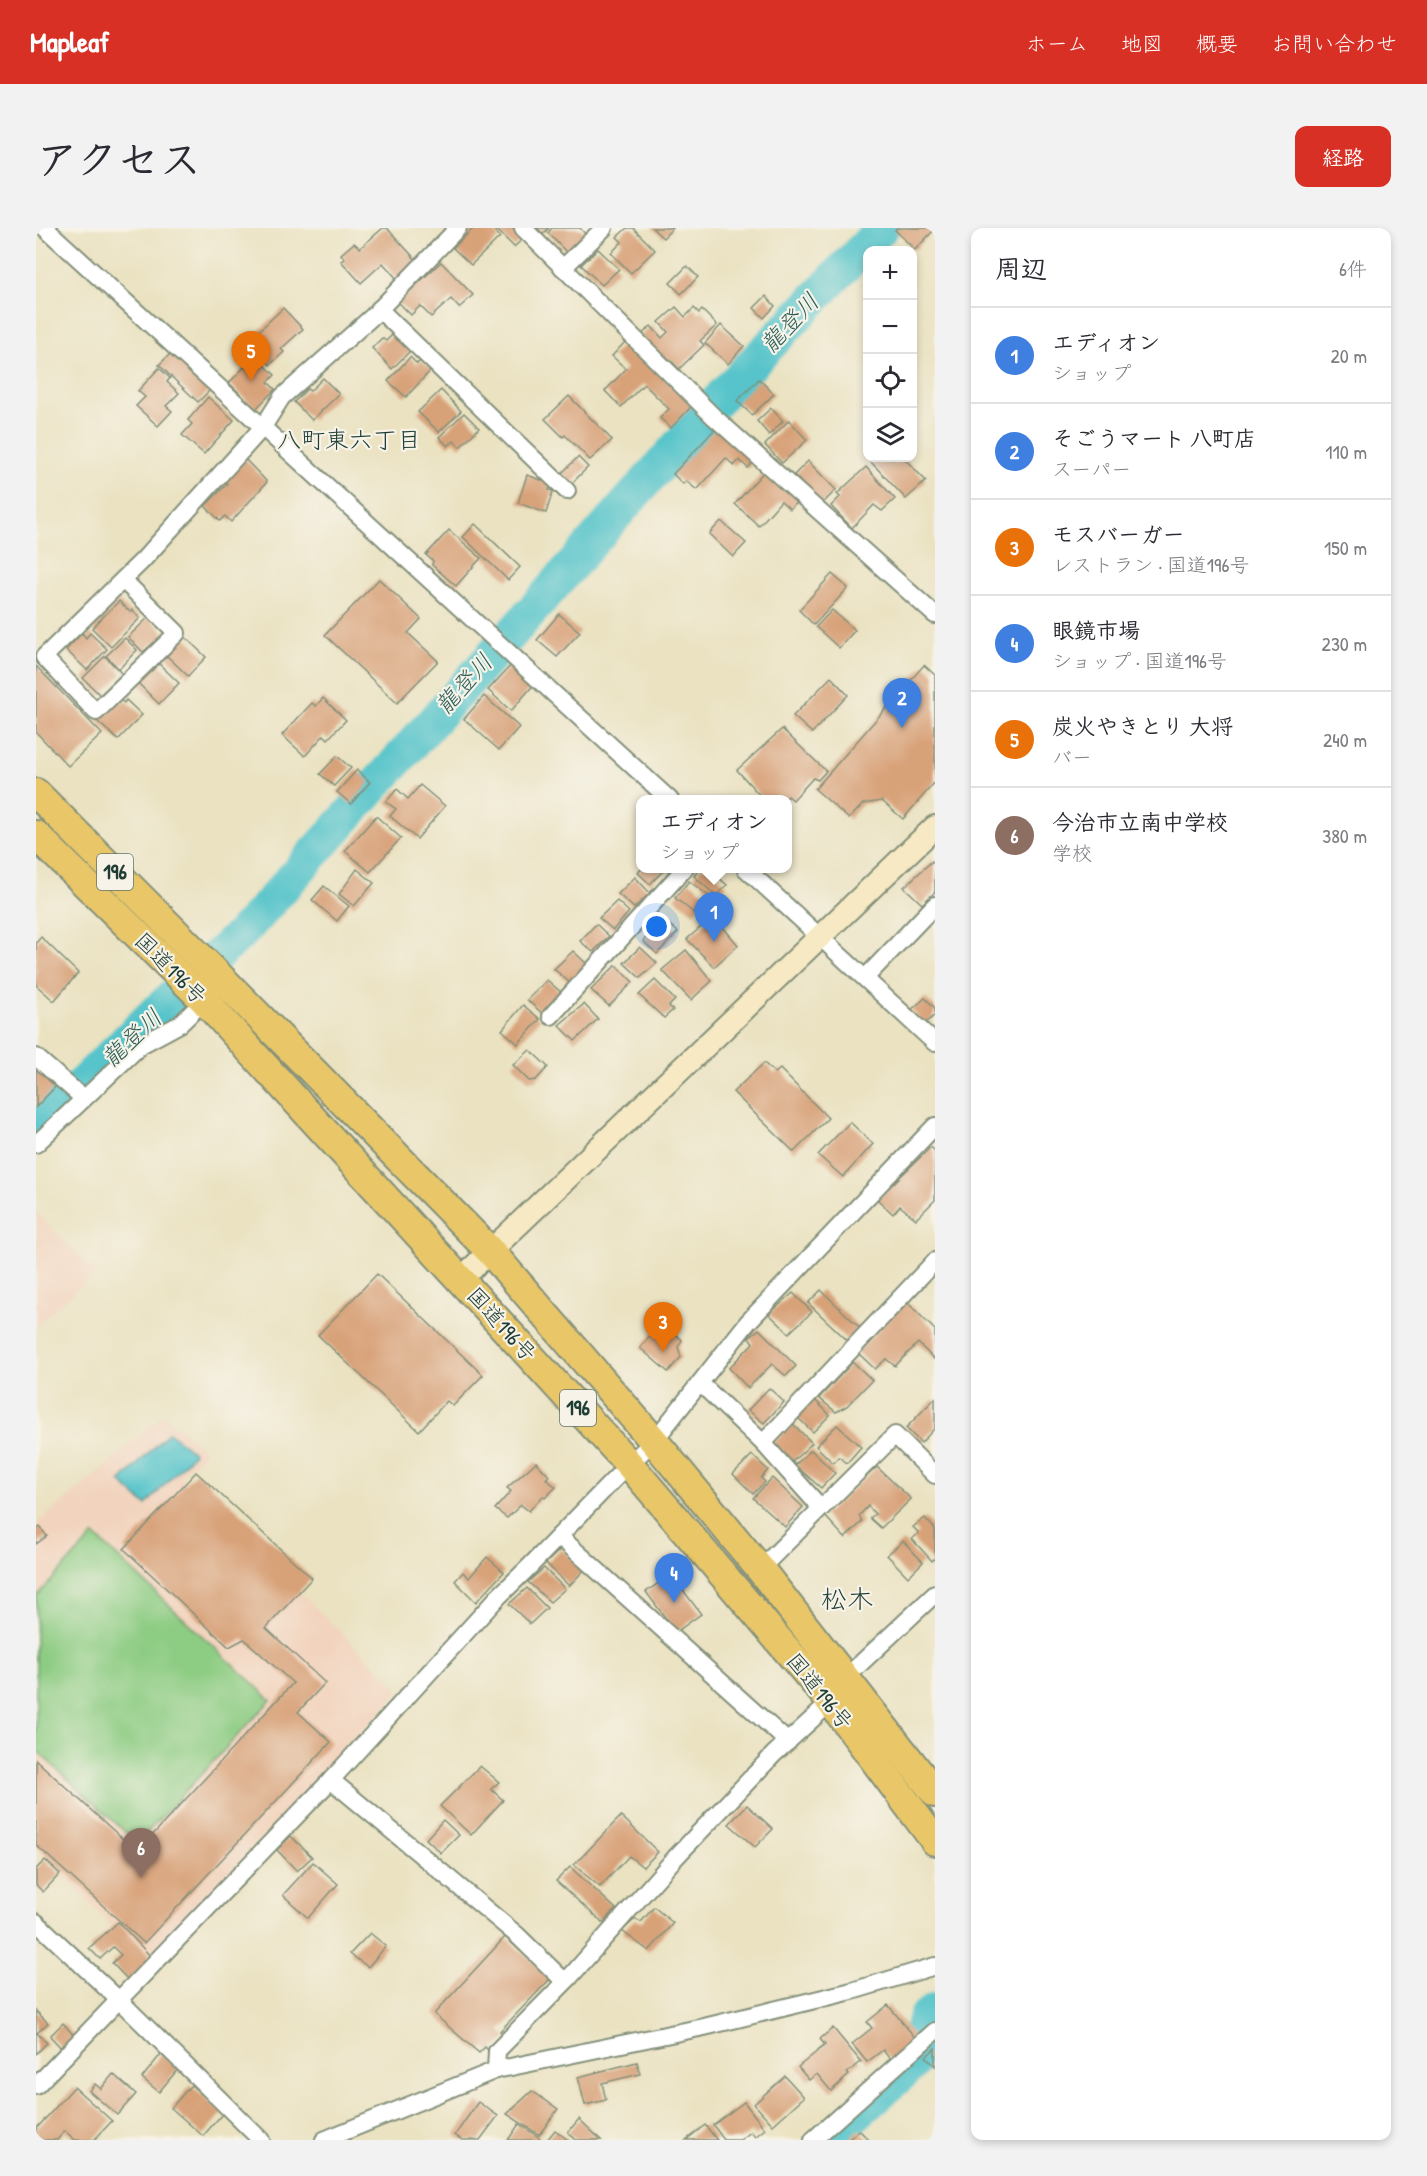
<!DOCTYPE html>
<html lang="ja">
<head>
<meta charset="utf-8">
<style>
	:root { --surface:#fff; --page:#f2f2f3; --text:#2b2b33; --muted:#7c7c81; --line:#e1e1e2; --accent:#d93025 }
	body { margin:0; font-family:"Patrick Hand","Klee One",sans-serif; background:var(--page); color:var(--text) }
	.controls { position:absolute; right:18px; top:18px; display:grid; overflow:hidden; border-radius:12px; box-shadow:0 3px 9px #0003 }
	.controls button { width:54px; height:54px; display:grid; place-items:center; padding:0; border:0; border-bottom:2px solid var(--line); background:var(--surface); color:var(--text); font:30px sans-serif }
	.you { position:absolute; left:621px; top:699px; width:21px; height:21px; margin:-15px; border:4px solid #fff; border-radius:50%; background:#1a73e8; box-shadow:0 0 0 9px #1a73e833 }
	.badge { display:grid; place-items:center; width:39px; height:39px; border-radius:50%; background:var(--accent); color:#fff; font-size:20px; font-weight:700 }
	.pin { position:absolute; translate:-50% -50px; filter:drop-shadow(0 2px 3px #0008) }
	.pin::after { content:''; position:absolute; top:32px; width:21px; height:18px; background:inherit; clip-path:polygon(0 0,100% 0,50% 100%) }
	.popup { position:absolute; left:600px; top:567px; width:156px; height:78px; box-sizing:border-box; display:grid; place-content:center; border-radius:12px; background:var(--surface); filter:drop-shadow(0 2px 4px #0005); font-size:20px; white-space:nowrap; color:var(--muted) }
	.popup b { font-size:22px; color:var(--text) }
	.popup::after { content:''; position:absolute; left:50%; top:100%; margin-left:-12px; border:12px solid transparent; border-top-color:var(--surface) }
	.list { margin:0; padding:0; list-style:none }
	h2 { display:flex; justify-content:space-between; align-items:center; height:78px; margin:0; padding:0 24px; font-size:26px }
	h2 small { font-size:20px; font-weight:400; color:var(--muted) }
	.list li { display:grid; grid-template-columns:39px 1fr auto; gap:18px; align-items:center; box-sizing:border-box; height:96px; padding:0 24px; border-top:2px solid var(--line) }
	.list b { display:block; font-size:22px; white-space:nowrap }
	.list p { margin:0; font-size:20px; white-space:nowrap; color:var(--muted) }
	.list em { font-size:20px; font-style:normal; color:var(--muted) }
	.icon { flex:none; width:33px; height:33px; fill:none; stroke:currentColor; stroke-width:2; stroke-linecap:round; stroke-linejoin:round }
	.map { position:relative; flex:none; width:899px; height:1912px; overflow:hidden; border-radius:12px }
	header { display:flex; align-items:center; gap:36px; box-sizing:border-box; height:84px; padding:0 30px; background:var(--accent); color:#fff }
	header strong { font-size:28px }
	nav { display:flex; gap:33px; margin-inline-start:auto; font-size:21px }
	.intro { display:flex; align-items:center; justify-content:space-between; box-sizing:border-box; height:144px; padding:0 36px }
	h1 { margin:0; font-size:42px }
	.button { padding:15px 27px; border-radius:12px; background:var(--accent); color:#fff; font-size:21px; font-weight:700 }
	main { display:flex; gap:36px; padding:0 36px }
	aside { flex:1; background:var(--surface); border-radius:12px; box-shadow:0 3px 9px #0003 }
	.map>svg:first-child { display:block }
</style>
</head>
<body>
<header>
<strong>Mapleaf</strong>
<nav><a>ホーム</a><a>地図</a><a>概要</a><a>お問い合わせ</a></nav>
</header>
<div class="intro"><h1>アクセス</h1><a class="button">経路</a></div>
<main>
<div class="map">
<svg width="899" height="1912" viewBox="0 0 899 1912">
	<rect width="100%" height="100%" fill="#f7f3e8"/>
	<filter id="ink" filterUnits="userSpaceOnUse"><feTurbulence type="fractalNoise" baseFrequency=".0167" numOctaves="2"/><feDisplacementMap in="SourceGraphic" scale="12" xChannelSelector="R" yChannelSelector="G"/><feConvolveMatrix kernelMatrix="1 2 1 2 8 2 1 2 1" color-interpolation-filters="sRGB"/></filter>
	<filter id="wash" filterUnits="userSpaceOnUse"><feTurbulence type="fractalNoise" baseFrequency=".008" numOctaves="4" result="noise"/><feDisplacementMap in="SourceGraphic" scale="24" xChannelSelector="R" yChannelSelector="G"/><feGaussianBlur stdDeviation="1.35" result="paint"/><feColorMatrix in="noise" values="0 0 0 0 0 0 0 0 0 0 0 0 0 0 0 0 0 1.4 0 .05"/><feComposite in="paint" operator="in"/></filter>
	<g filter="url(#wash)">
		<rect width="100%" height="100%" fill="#eae2c1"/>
		<g fill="#f2d4be">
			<path d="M0 985 60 1044 0 1098Z"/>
			<path d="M127 1187 170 1223 145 1248 365 1463 109 1733 0 1619V1296L55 1251Z"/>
		</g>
		<path fill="#8dcc83" stroke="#56845c" stroke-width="1.5" d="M58 1307 235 1472 101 1615 0 1522V1369Z"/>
		<path fill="#56c4ca" stroke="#3a807f" stroke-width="1.5" d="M133 1204 158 1225 110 1277 84 1254Z"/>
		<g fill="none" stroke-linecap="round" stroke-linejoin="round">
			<g stroke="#56c4ca" stroke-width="34">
				<path d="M0 900 116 787 209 702 478 403 688 165 846 0"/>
				<path d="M791 1912 875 1838 889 1789 899 1782"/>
			</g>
		</g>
		<g id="blocks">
			<g fill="#d8a279">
				<path d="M347 0H351L382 34 362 52 347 35 325 55 305 33 309 31 305 26 318 15 324 20Z"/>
				<path d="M438 0H456L464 9 435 37 417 20Z"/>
				<path d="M459 0H480L489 9 478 19Z"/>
				<path d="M501 0H513L507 6Z"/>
				<path d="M516 0H544L552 9 533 27 512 5Z"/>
				<path d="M591 0H597L619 22 595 45 575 25 586 14 581 9Z"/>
				<path d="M616 0H637L627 10Z"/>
				<path d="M861 0H899V1L879 22 859 2Z"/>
				<path d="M562 21 583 41 566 57 545 37Z"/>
				<path d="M405 34 437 67 423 80 415 71 395 89 384 78 375 87 362 74Z"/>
				<path d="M651 38 662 49 645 66 634 55Z"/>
				<path d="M730 68 739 78 728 90 718 80Z"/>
				<path d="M640 79 649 89 658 80 663 85 666 82 681 97 664 113 668 117 643 141 630 128 626 131 604 108 615 98 626 110 632 104 623 94Z"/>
				<path d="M247 80 267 101 245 121 248 124 234 137 212 113Z"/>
				<path d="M685 97 708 118 692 136 669 115Z"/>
				<path d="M356 107 361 112 363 111 374 123 356 141 336 120 346 110 350 113Z"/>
				<path d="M590 113 657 177 635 200 624 190 633 181 608 156 585 179 569 163 590 141 576 128Z"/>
				<path d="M137 123 176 160 162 174 123 137Z"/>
				<path d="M219 128 239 147 232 154 239 161 220 181 193 155Z"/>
				<path d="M374 129 381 136 385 132 396 141 370 169 352 153Z"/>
				<path d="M123 140 134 150 131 154 143 165 130 178 136 183 122 198 100 178 109 169 102 163Z"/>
				<path d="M287 150 303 166 276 192 258 174 271 161 274 163Z"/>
				<path d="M723 151 738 166 716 187 701 173Z"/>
				<path d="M405 162 425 183 403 204 382 184Z"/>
				<path d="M533 168 576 212 554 232 529 207 527 209 509 191Z"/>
				<path d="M172 169 198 192 168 226 146 207 156 196 152 192Z"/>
				<path d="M735 180 747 193 733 207 721 193Z"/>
				<path d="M428 185 443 200 424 219 418 213 412 218 403 209Z"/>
				<path d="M753 192 771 212 746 235 729 217Z"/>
				<path d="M682 198 719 232 712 240 703 232 698 238 690 230 661 262 650 253 647 256 637 246Z"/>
				<path d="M542 229 552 239 536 255 526 245Z"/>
				<path d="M836 230H868L890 253 870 271 833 232Z"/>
				<path d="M209 231 231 254 195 294 189 288 184 293 169 278 191 256 188 253Z"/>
				<path d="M772 233 800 262 786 276 758 247Z"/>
				<path d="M830 239 859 271 846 283 838 277 816 300 795 278 804 269 801 266Z"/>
				<path d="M731 240 764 270 754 281 745 273 723 298 699 276Z"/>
				<path d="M491 247 516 256 513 262 517 263 510 285 482 275Z"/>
				<path d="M685 293 710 315 697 329 673 306Z"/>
				<path d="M439 296 484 339 472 352 427 309Z"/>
				<path d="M413 302 445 330 420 358 396 337 397 333 390 327Z"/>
				<path d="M796 346 812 360 778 397 763 382Z"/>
				<path d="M343 351 385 391 372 405 402 433 361 475 289 407Z"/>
				<path d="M83 373 94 384 96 382 104 390 75 419 56 400Z"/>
				<path d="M796 382 819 402 803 420 780 399Z"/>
				<path d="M523 386 544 404 521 429 501 412Z"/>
				<path d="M113 389 128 404 127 412 125 414 121 412 107 424 92 409Z"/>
				<path d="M46 405 50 410 54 405 71 421 51 442 30 422Z"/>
				<path d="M147 407 170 429 152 448 129 426Z"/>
				<path d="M89 410 101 422 83 441 70 428Z"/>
				<path d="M69 428 86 446 64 467 47 450Z"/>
				<path d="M120 433 143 455 123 476 100 453Z"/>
				<path d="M477 435 500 454 475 483 452 462Z"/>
				<path d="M888 437 899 447V554L867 591 846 573 827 576 813 591 779 561Z"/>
				<path d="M0 438 66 506 32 538 0 504Z"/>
				<path d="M795 449 812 467 776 505 757 488Z"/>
				<path d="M448 468 483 499 463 522 428 491Z"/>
				<path d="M82 470 88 475 90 472 106 487 82 512 60 492Z"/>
				<path d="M287 470 310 492 292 511 288 507 269 528 246 507 276 475 280 478Z"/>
				<path d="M746 501 790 543 782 552 777 550 757 572 752 568 749 572H728L701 542Z"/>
				<path d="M301 528 315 540 298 558 284 546Z"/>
				<path d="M321 542 334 554 315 576 301 564Z"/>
				<path d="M384 557 409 578 381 611 354 588 360 581 350 574 361 561 372 571Z"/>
				<path d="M340 588 365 610 334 644 309 623Z"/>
				<path d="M896 633 899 636V664L886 676 868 659Z"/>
				<path d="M606 640H637L635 644 629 641 614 656 602 645Z"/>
				<path d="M665 640H672L691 657 680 668 658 648Z"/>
				<path d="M321 641 338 655 318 678 303 666Z"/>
				<path d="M599 649 614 665 598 680 582 666Z"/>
				<path d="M653 653 673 668 658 685 639 670Z"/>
				<path d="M288 658 313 678 301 693 276 672Z"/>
				<path d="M581 673 593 684 577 702 563 690Z"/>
				<path d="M627 691 642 704 621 726 607 713Z"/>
				<path d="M672 693 680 701 686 698 702 717 678 739 651 711Z"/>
				<path d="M560 696 573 708 557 724 544 713Z"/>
				<path d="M5 709 42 745 18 773 0 757V715Z"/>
				<path d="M604 719 621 735 604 750 588 735Z"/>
				<path d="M650 722 676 753 655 772 626 742Z"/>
				<path d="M537 723 552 737 534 755 518 741Z"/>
				<path d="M580 737 597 754 573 778 555 762Z"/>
				<path d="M511 752 526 765 507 786 491 772Z"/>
				<path d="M619 752 639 772 633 778 637 782 628 790 603 767Z"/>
				<path d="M889 770 899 780V787L889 796 875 782Z"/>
				<path d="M548 776 562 791 539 813 523 797Z"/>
				<path d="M487 777 504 791 482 816 466 802Z"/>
				<path d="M494 822 512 839 500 852 493 853 477 837Z"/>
				<path d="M728 835 739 845 744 841 792 890 758 924 697 864Z"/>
				<path d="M2 842 20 858 0 879V843Z"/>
				<path d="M814 894 837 916 807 949 782 927Z"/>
				<path d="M895 919 899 923V972L880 991 864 978 857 986 841 971Z"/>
				<path d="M341 1046 447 1147 417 1178 411 1173 383 1203 282 1107Z"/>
				<path d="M785 1062 825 1101 813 1114 772 1075Z"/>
				<path d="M757 1065 776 1084 753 1105 733 1086Z"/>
				<path d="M870 1073 899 1102V1132L882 1115 859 1138 850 1131 839 1141 821 1124Z"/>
				<path d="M723 1101 760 1138 750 1148 736 1136 712 1160 693 1140 717 1115 713 1109Z"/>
				<path d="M617 1104 629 1114 637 1104 646 1112 642 1119 645 1129 632 1144 604 1120Z"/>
				<path d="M817 1134 836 1152 811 1178 800 1184 783 1170Z"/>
				<path d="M733 1160 748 1174 728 1195 712 1182Z"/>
				<path d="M899 1170V1200L885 1215 870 1200Z"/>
				<path d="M778 1171 794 1187 777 1204 760 1188Z"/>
				<path d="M757 1196 776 1215 755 1235 736 1216Z"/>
				<path d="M801 1197 825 1219 811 1235 803 1229 797 1235 780 1218Z"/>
				<path d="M775 1222 799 1245 785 1260 759 1237Z"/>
				<path d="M716 1227 732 1242 725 1250 729 1254 717 1266 697 1246Z"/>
				<path d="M500 1234 513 1248 510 1251 520 1259 509 1270 507 1268 493 1283 485 1277 471 1290 459 1281 475 1263 471 1260Z"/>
				<path d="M841 1239 875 1271 845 1300 834 1290 839 1286 832 1278 823 1288 826 1294 809 1310 788 1287Z"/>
				<path d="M160 1244 276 1350 230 1400 289 1455 262 1484 295 1514 108 1715 0 1617V1532L101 1624 257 1455 208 1411 193 1419 88 1321Z"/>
				<path d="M736 1250 767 1279 749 1299 717 1270Z"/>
				<path d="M889 1290 899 1301V1330L896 1333 876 1311 883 1305 877 1299Z"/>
				<path d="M4 1299 11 1308 0 1316V1302Z"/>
				<path d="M867 1313 887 1334 872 1349 851 1327Z"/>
				<path d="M525 1321 548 1342 533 1358 510 1335Z"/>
				<path d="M451 1329 468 1344 440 1374 419 1353 427 1344 433 1350Z"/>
				<path d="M508 1340 529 1361 514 1374 492 1354Z"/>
				<path d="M635 1346 665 1386 640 1404 610 1364Z"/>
				<path d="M491 1360 511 1380 494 1396 473 1376Z"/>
				<path d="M444 1538 463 1554 455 1561 467 1572 435 1607 404 1578Z"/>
				<path d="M711 1577 737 1601 719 1619 693 1596Z"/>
				<path d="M585 1588 622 1624 607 1639 593 1628 564 1659 538 1637Z"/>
				<path d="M407 1592 423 1607 405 1625 390 1611Z"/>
				<path d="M255 1608 276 1629 261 1643 241 1622Z"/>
				<path d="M9 1632 24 1646 7 1664 0 1657V1641Z"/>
				<path d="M277 1634 302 1656 272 1690 247 1667Z"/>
				<path d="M534 1639 580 1681 567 1695 520 1653Z"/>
				<path d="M618 1679 637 1695 613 1723 586 1703 599 1691 605 1694Z"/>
				<path d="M82 1694 118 1732 94 1754 76 1735 85 1727 77 1719 64 1731 53 1720Z"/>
				<path d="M334 1705 350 1718 332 1739 314 1726Z"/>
				<path d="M469 1709 515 1750 464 1803 471 1810 455 1825 449 1819 443 1825 398 1786Z"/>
				<path d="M852 1777 882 1813 856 1834 847 1822 831 1834 816 1816 836 1800 831 1794Z"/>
				<path d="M0 1783 12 1795 1 1805 11 1815 0 1826Z"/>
				<path d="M27 1795 40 1810 27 1822 14 1808Z"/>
				<path d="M797 1800 825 1834 811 1845 813 1847 795 1863 781 1846 773 1852 762 1839 789 1817 784 1811Z"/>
				<path d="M899 1820V1838L890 1829Z"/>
				<path d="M125 1826 142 1841 123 1864 106 1850Z"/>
				<path d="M601 1834 604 1846 566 1855 570 1872 549 1877 542 1849Z"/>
				<path d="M77 1846 100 1866 81 1887 53 1863 59 1856 65 1861Z"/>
				<path d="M749 1848 768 1869 737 1897 718 1876Z"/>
				<path d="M155 1857 187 1885 167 1908 135 1880Z"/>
				<path d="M38 1859 76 1893 58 1912H39L29 1903 21 1912H1L0 1901Z"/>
				<path d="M496 1863 522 1881 503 1907 471 1886Z"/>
				<path d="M442 1874 462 1888 444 1912H426L419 1907Z"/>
				<path d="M708 1874 729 1901 719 1909 715 1904 704 1912H688L677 1897Z"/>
				<path d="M543 1891 565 1912H540L532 1904Z"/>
				<path d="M483 1896 504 1910 502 1912H472Z"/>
				<path d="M669 1897 681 1912H650Z"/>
				<path d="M519 1902 532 1912H511Z"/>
				<path d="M823 1902 833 1912H812Z"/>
			</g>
		</g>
	</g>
	<g filter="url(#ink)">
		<use href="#blocks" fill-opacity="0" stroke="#84907a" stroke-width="1.5"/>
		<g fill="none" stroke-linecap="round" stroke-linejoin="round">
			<g stroke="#84907a" stroke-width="20">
				<g id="street">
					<path d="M9 0 634 572"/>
					<path d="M487 0 677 188 899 387"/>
					<path d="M527 40 568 0"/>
					<path d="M343 81 531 263"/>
					<path d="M87 352 141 405 60 484 8 429 107 332 227 199 246 169 337 88 422 0"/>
					<path d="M709 640 899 815"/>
					<path d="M829 750 899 677"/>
					<path d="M515 788 649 640"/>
					<path d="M0 829 47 870"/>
					<path d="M0 916 105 817 144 796 174 767"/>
					<path d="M664 1155 727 1215 784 1279"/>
					<path d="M727 1215 899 1033"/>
					<path d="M523 1308 752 1514"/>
					<path d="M724 1341 859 1207 899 1247"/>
					<path d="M809 1450 899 1366"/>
					<path d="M295 1552 481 1707 525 1750H533L639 1630 738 1526 795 1474"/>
					<path d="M0 1694 83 1772 225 1912"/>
					<path d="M460 1842 461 1823 533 1750"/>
					<path d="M0 1858 295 1552 462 1369 493 1339 593 1236 618 1213 712 1094 899 898"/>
					<path d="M288 1912 460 1842 668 1799 816 1763 899 1738"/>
					<path d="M777 1912 899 1803"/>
				</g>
			</g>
			<g stroke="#84907a" stroke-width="26">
				<path id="secondary" d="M425 1051 899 599"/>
			</g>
			<g stroke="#84907a" stroke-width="32">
				<g id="highway">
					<path d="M0 565 190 755 455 1024 618 1213 724 1341 899 1565"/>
					<path d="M0 607 168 772 593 1236 795 1474 899 1613"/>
				</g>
			</g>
			<use href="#street" stroke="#fff" stroke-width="16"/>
			<use href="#secondary" stroke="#f6e9c3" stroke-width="22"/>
			<use href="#highway" stroke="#e9c769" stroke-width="28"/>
		</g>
	</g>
	<g text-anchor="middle" stroke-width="4.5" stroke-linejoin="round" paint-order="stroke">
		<g fill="#f7f3e8" stroke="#60746a" stroke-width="1.5">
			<rect x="61" y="626" width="36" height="36" rx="4.5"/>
			<rect x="524" y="1162" width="36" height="36" rx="4.5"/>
		</g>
		<g font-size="21" font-weight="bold" fill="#1f3d34">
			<text x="79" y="651">196</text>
			<text x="542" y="1187">196</text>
		</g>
		<g font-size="22" fill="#1f3d34" stroke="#f7f3e8">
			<text transform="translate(135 740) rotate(45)" y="8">国道196号</text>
			<text transform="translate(466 1096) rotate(48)" y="8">国道196号</text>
			<text transform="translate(784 1463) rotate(51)" y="8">国道196号</text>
		</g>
		<g font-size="24" font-style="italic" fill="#2d5f5a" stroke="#f7f3e8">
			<text transform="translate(754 95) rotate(-46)" y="8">龍登川</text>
			<text transform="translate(428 456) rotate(-48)" y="8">龍登川</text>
			<text transform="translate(96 810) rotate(-43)" y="8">龍登川</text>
		</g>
		<g font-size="24" fill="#1f3d34" stroke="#f7f3e8">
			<text x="313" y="220">八町東六丁目</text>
		</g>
		<g font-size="26" fill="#1f3d34" stroke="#f7f3e8">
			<text x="811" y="1380">松木</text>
		</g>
	</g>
</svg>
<div class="controls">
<button>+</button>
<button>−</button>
<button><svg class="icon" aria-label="locate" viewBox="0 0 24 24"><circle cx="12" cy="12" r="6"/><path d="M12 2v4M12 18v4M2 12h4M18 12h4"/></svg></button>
<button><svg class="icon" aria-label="layers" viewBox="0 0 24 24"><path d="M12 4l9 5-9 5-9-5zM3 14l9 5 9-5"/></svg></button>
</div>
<div class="you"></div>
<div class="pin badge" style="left:678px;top:714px;background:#3f7fe0">1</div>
<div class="popup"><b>エディオン</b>ショップ</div>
<div class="pin badge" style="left:866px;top:500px;background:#3f7fe0">2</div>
<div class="pin badge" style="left:627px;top:1124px;background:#e8710a">3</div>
<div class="pin badge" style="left:638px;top:1375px;background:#3f7fe0">4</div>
<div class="pin badge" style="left:215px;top:153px;background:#e8710a">5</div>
<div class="pin badge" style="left:105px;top:1650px;background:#8d6e63">6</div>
</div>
<aside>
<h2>周辺<small>6件</small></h2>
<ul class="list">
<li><span class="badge" style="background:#3f7fe0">1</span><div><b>エディオン</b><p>ショップ</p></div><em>20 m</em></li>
<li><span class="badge" style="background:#3f7fe0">2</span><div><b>そごうマート 八町店</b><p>スーパー</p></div><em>110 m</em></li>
<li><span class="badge" style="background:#e8710a">3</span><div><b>モスバーガー</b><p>レストラン · 国道196号</p></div><em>150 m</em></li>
<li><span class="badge" style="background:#3f7fe0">4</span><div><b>眼鏡市場</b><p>ショップ · 国道196号</p></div><em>230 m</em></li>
<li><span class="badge" style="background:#e8710a">5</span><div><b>炭火やきとり 大将</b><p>バー</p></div><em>240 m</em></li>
<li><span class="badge" style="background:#8d6e63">6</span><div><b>今治市立南中学校</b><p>学校</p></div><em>380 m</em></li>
</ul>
</aside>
</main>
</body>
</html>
